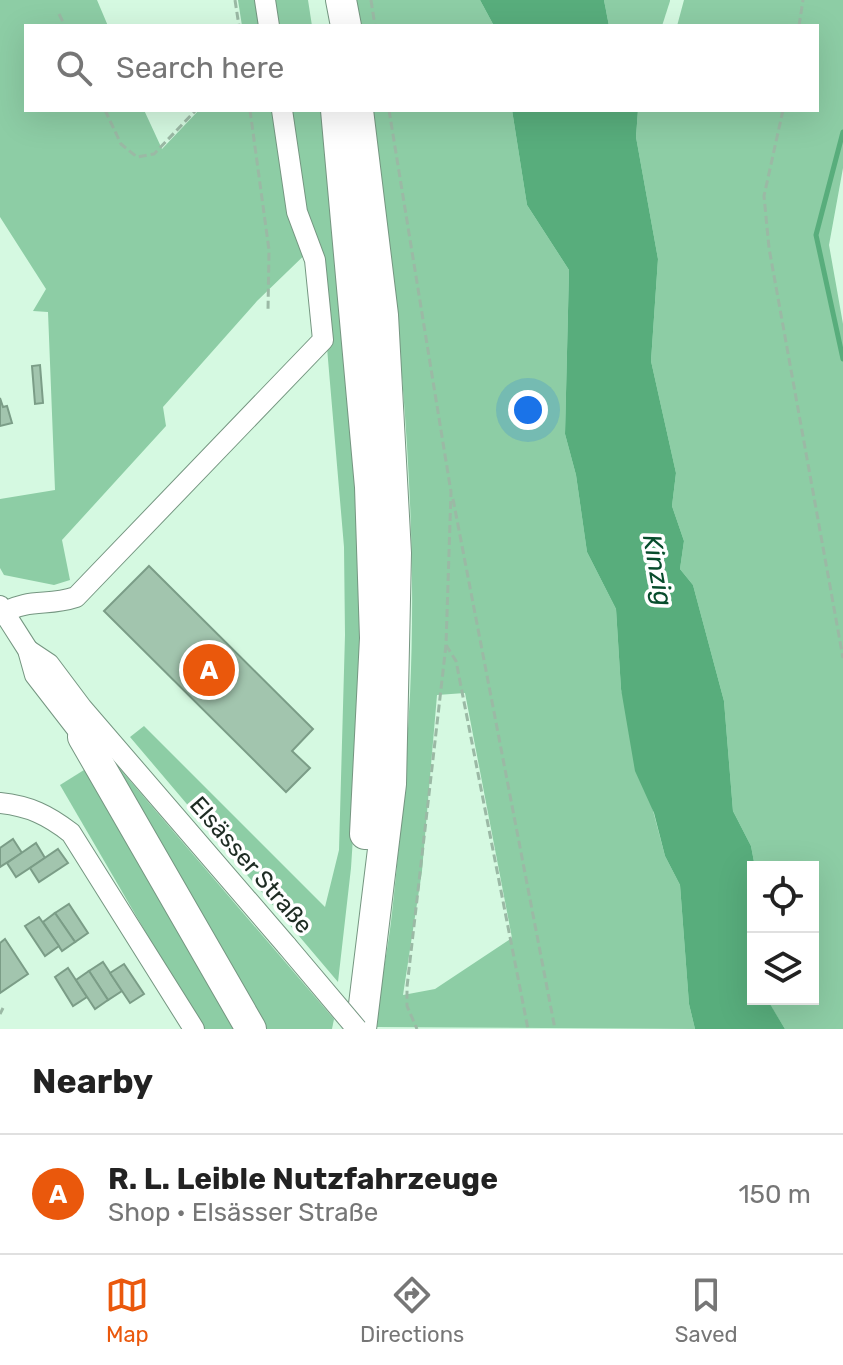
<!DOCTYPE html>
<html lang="en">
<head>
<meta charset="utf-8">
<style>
	:root { --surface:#fff; --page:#f6f6f6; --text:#222; --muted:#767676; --line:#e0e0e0; --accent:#ea580c }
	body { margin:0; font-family:Rubik,sans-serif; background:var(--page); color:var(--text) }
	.controls { position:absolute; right:24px; bottom:24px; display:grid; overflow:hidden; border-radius:0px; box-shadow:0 8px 32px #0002 }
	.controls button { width:72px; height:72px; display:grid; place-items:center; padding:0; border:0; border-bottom:2px solid var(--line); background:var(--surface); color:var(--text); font:40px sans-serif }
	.you { position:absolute; left:528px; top:410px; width:28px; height:28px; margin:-20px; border:6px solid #fff; border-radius:50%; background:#1a73e8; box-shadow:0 0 0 12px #1a73e833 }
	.badge { display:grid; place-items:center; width:52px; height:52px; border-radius:50%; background:var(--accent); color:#fff; font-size:26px; font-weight:700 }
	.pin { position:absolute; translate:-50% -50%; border:4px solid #fff; box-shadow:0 2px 8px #0006 }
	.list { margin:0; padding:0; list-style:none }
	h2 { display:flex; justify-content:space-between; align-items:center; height:104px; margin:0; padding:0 32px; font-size:34px }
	h2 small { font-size:26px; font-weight:400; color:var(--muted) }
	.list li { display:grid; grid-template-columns:52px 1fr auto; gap:24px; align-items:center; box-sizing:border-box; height:120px; padding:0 32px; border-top:2px solid var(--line) }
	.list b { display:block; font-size:30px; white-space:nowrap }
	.list p { margin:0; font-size:26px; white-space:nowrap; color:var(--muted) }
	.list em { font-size:26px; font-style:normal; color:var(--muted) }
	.icon { flex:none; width:44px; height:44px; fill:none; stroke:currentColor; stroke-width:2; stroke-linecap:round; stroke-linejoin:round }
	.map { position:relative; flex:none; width:843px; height:1029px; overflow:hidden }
	.search { position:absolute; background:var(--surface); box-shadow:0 8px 32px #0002; left:24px; right:24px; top:24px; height:88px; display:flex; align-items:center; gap:20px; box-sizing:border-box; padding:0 28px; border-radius:0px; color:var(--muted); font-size:30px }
	.sheet { height:224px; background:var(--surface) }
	nav { display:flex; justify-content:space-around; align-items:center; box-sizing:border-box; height:112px; border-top:2px solid var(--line); background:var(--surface); font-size:22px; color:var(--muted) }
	nav a { display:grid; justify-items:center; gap:4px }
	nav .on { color:var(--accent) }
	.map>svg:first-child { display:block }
</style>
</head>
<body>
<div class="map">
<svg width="843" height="1029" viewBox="0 0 843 1029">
	<rect width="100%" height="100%" fill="#d5f9e1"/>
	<g fill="#8dcda5" fill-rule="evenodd">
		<path d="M0 0H97L108 26H26V110H144L162 149 199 110H325L360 452 361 714 351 868 338 982 130 737 144 726 325 907 339 850 345 635 344 547 318 242 257 301 163 407 166 426 62 540 70 580 54 585 4 575 0 568V499L55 490 48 312 33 311 46 289 0 217Z"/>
		<path d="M238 0H308L312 26H242Z"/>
		<path d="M355 0H480L494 26H359Z"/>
		<path d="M604 0H670V1L662 26H609Z"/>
		<path d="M684 0H843V168L829 245 843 324V1029H785L767 1000 813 999V867H755L751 846 733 811 724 701 693 585 680 569 684 541 672 506 676 473 651 361 658 259 636 137 638 110H817V26H677Z"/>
		<path d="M371 110H512L527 205 569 270 565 434 576 475 587 552 616 609 621 689 665 856 680 885 689 1004 695 1029 377 1027C379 989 388 951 392 913 400 841 406 768 410 695 419 500 398 303 371 110ZM465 693 512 938 435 989 403 995 422 871 437 695Z"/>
		<path d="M108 755 334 1019 332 1029H202L60 785Z"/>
	</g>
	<g fill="#58ad7c">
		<path d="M480 0H604L609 26H494Z"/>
		<path d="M512 110H638L636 137 658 259 651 361 676 473 672 506 684 541 680 569 693 585 724 701 733 811 751 846 755 867 753 999H767L785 1029H695L689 1004 680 885 665 856 654 813 635 771 621 689 616 609 587 552 576 475 565 434 569 270 527 205Z"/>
	</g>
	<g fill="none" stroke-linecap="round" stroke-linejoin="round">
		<path stroke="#58ad7c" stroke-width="5" d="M843 132 816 235 843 359"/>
	</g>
	<g fill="#a2c5ae" stroke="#7b9d87" stroke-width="2">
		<path d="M40 365 43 403 35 404 32 366Z"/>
		<path d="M0 398 3 407 7 406 12 423 0 426Z"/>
		<path d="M149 566 313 729 292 751 310 768 286 792 104 611Z"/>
		<path d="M13 839 22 853 0 867V848Z"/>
		<path d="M36 843 45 858 16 877 7 863Z"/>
		<path d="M58 849 68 863 39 882 30 868Z"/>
		<path d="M69 904 88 933 75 942 55 913Z"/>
		<path d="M55 913 75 942 62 951 43 922Z"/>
		<path d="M39 917 59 946 45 956 25 926Z"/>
		<path d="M5 939 28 974 0 993V943Z"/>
		<path d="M103 962 122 991 108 1000 89 971Z"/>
		<path d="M124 964 144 994 130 1003 110 973Z"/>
		<path d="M68 968 87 997 73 1006 55 977Z"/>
		<path d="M89 971 108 1000 95 1009 76 980Z"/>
	</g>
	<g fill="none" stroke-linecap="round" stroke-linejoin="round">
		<g stroke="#759681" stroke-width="22">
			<g id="minor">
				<path d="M265 0 269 26"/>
				<path d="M0 606 28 650 35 675 83 737 93 736"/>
				<path d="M0 614C32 597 46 607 76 597L323 340 315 260 297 212 282 110"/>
				<path d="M28 650 49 664 82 708 287 946"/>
				<path d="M0 803C29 806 48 815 71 833L194 1029"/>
			</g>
		</g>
		<g stroke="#759681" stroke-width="32">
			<g id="highway">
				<path d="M341 0 346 26"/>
				<path d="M336 110 370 487 375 638 365 834"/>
				<path d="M358 110 383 315 396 553 391 784 361 1029"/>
				<path d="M83 737 251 1029"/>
			</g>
		</g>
		<g stroke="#9bb9a5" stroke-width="3" stroke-dasharray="8 4" stroke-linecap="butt">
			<path d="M235 0 239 26"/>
			<path d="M371 0 375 26"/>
			<path d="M59 14 65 26"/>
			<path d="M799 26 803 0"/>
			<path d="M105 110 121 144 137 157 154 154 196 110"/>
			<path d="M250 110 269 250 268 311"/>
			<path d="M389 110 451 492 446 645 407 987V1006L417 1029"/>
			<path d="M783 110 764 196 769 248 843 658"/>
			<path d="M453 499 555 1029"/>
			<path d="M446 645 456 661 528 1029"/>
			<path d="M0 1014 3 1008"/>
		</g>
		<use href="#minor" stroke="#fff" stroke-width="20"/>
		<use href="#highway" stroke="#fff" stroke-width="30"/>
		<g stroke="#759681" stroke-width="22" stroke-linecap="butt">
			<path id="minor-bridge" d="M287 946 357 1029"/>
		</g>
		<use href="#minor-bridge" stroke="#fff" stroke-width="20"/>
	</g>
	<g text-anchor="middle" stroke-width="7" stroke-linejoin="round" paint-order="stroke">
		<g font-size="24" fill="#1e2c23" stroke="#fff">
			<text transform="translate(251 865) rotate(49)" y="8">Elsässer Straße</text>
		</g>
		<g font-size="26" font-style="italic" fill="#074c2c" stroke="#fff">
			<text transform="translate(658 570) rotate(80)" y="9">Kinzig</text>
		</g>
	</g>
</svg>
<div class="controls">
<button><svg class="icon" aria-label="locate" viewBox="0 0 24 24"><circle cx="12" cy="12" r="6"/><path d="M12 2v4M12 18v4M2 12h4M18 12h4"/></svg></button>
<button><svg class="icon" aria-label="layers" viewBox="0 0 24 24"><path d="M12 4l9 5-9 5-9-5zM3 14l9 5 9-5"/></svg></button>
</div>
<div class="you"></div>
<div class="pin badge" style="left:209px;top:670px">A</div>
<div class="search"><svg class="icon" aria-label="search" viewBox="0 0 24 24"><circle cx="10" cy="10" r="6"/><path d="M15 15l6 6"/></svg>Search here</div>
</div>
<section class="sheet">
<h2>Nearby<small></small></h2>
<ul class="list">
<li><span class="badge">A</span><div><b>R. L. Leible Nutzfahrzeuge</b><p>Shop · Elsässer Straße</p></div><em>150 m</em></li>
</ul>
</section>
<nav>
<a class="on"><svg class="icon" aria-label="map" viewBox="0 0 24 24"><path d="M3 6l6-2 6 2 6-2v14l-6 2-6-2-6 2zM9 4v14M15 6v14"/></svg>Map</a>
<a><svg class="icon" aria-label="directions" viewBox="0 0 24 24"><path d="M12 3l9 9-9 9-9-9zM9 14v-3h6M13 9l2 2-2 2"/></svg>Directions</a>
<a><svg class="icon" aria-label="saved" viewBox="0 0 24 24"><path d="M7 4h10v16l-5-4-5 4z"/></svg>Saved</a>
</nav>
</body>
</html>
